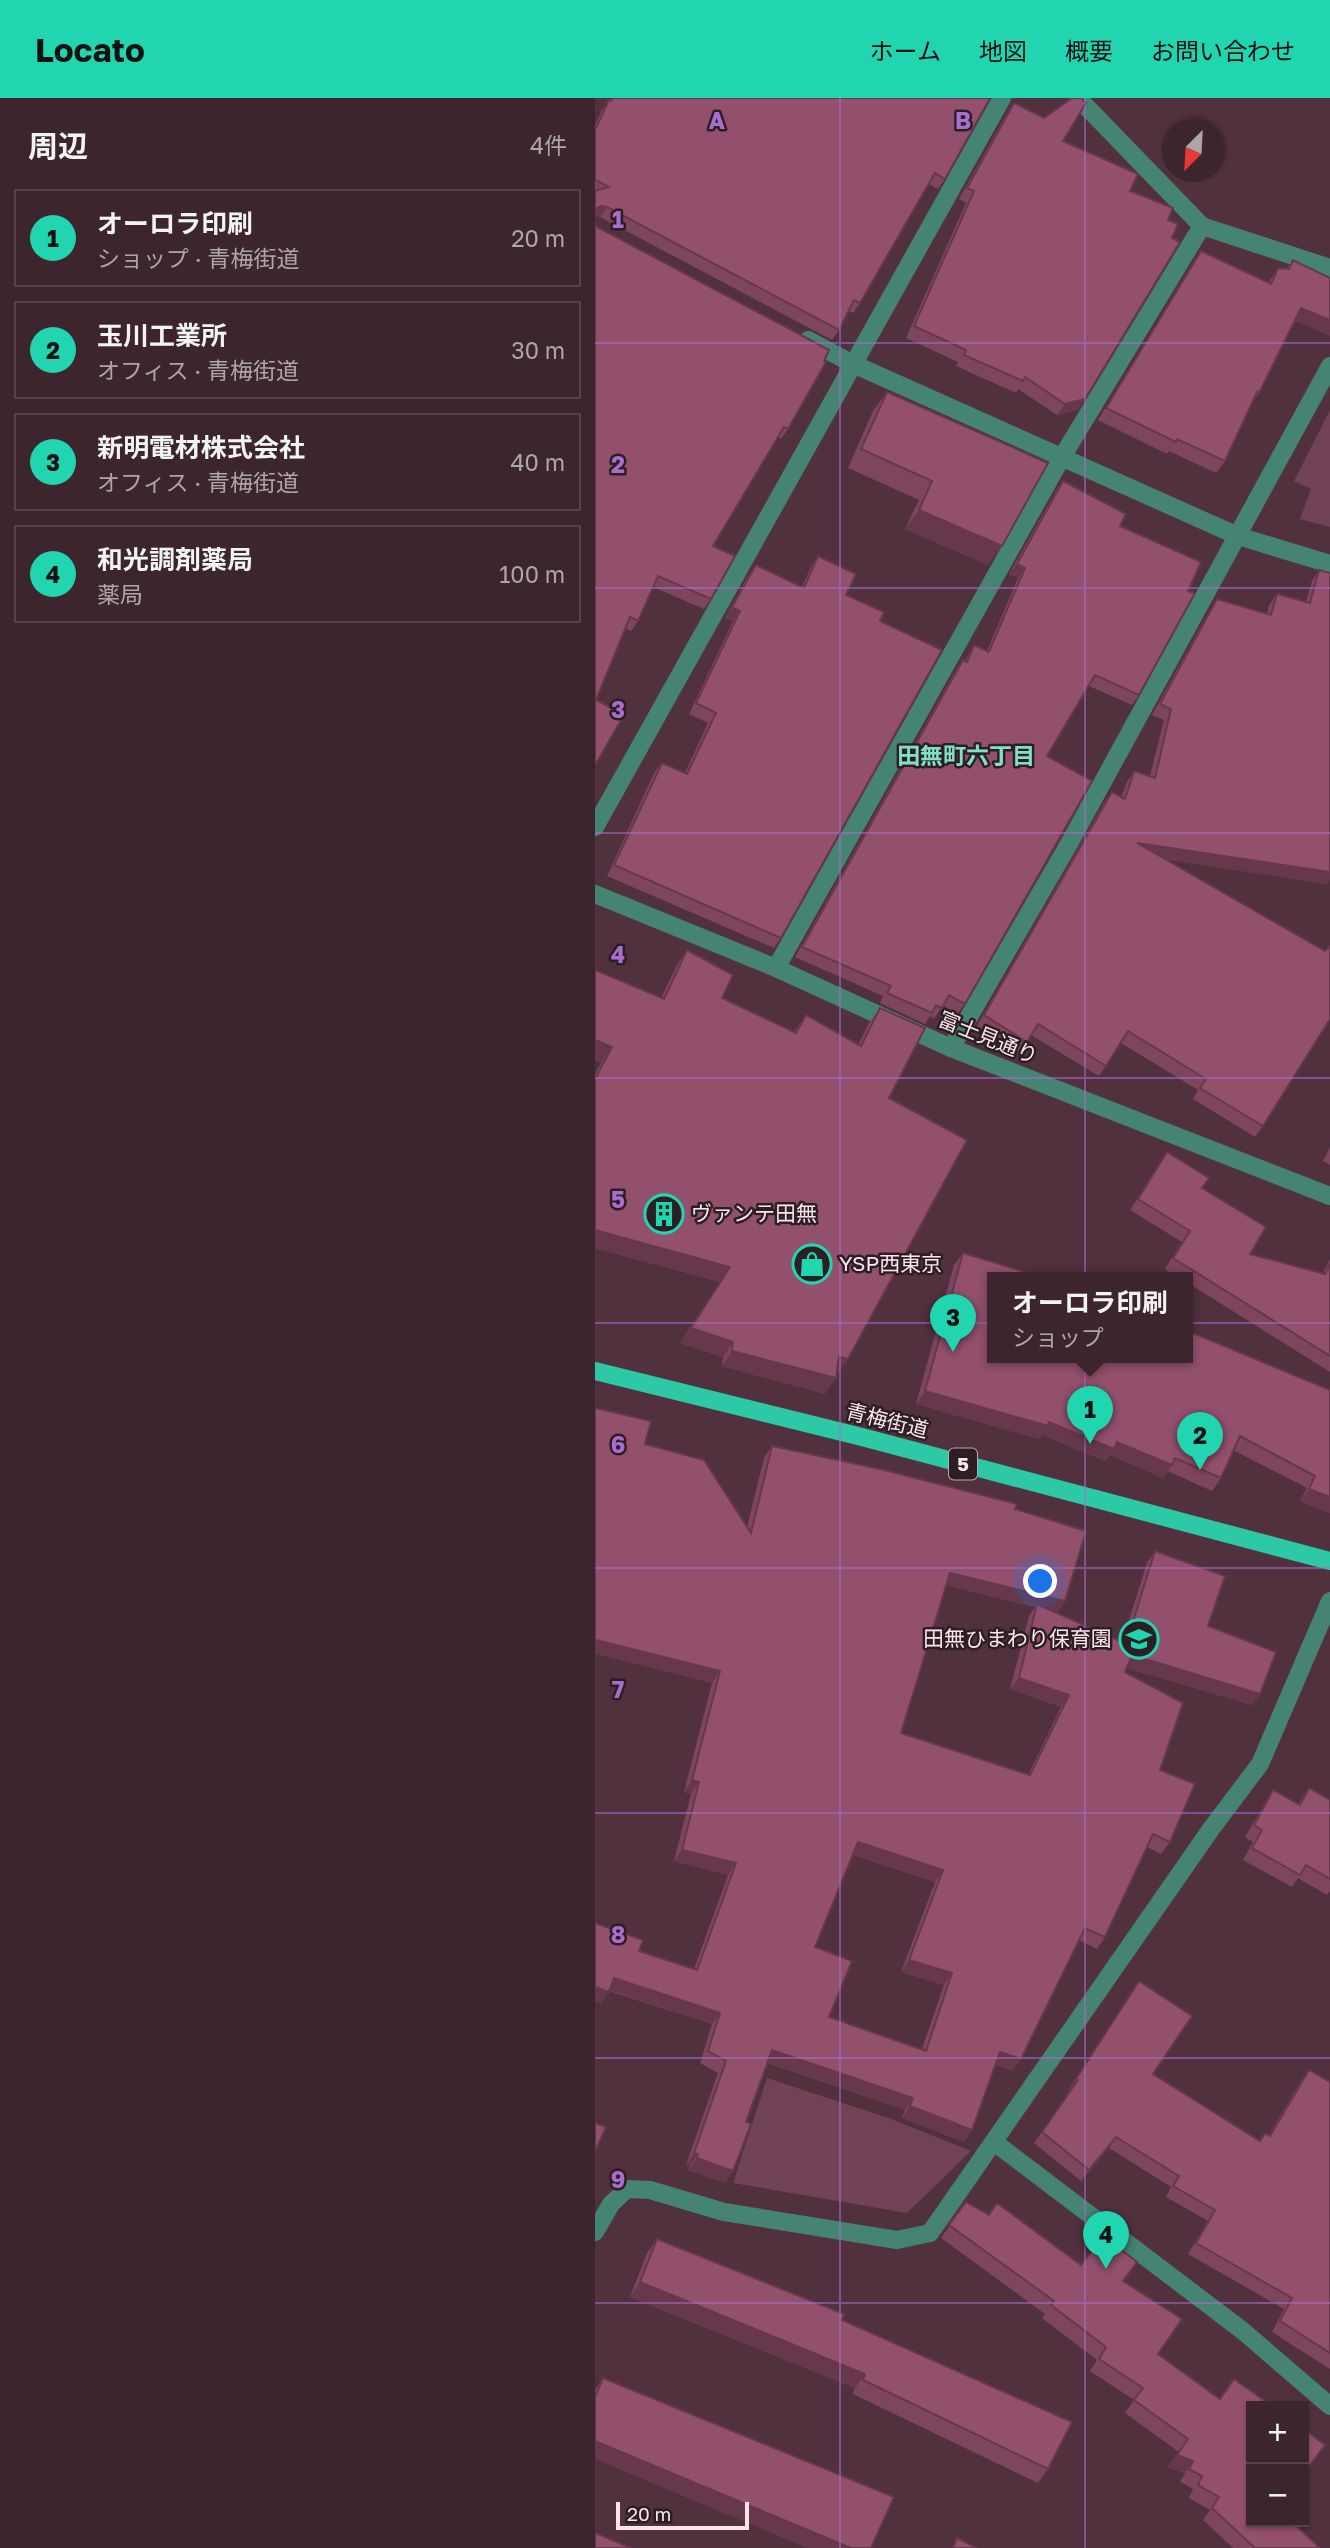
<!DOCTYPE html>
<html lang="ja">
<head>
<meta charset="utf-8">
<style>
	:root { --surface:#3d252e; --page:#48313a; --text:#f1f3f6; --muted:#ada5aa; --line:#56424a; --accent:#20d5b0 }
	body { margin:0; font-family:"Golos Text","Noto Sans JP",sans-serif; background:var(--page); color:var(--text) }
	.controls { position:absolute; right:21px; bottom:21px; display:grid; overflow:hidden; border-radius:0px; box-shadow:0 2px 5px #0004 }
	.controls button { width:63px; height:63px; display:grid; place-items:center; padding:0; border:0; border-bottom:2px solid var(--line); background:var(--surface); color:var(--text); font:35px sans-serif }
	.compass { position:absolute; left:567px; top:21px; width:63px; height:63px; border-radius:50%; background:var(--surface); box-shadow:0 2px 5px #0004; rotate:204deg }
	.scale { position:absolute; left:21px; bottom:18px; width:133px; box-sizing:border-box; padding-left:7px; border:4px solid #fae5ed; border-top:0; font-size:19px; line-height:24px; white-space:nowrap; color:#fae5ed; -webkit-text-stroke:5px #2d1e24; paint-order:stroke }
	.you { position:absolute; left:446px; top:1484px; width:24px; height:24px; margin:-18px; border:5px solid #fff; border-radius:50%; background:#1a73e8; box-shadow:0 0 0 10px #1a73e833 }
	.badge { display:grid; place-items:center; width:46px; height:46px; border-radius:50%; background:var(--accent); color:#111; font-size:23px; font-weight:700 }
	.pin { position:absolute; translate:-50% -58px; filter:drop-shadow(0 2px 4px #0008) }
	.pin::after { content:''; position:absolute; top:37px; width:24px; height:21px; background:inherit; clip-path:polygon(0 0,100% 0,50% 100%) }
	.popup { position:absolute; left:392px; top:1174px; width:206px; height:91px; box-sizing:border-box; display:grid; place-content:center; border-radius:0px; background:var(--surface); filter:drop-shadow(0 2px 5px #0005); font-size:23px; white-space:nowrap; color:var(--muted) }
	.popup b { font-size:26px; color:var(--text) }
	.popup::after { content:''; position:absolute; left:50%; top:100%; margin-left:-14px; border:14px solid transparent; border-top-color:var(--surface) }
	.list { margin:0; padding:0; list-style:none }
	h2 { display:flex; justify-content:space-between; align-items:center; height:91px; margin:0; padding:0 28px; font-size:30px }
	h2 small { font-size:23px; font-weight:400; color:var(--muted) }
	.list li { display:grid; grid-template-columns:46px 1fr auto; gap:21px; align-items:center; box-sizing:border-box; height:98px; margin:0 14px 14px; padding:0 14px; border:2px solid var(--line); border-radius:0px }
	.list b { display:block; font-size:26px; white-space:nowrap }
	.list p { margin:0; font-size:23px; white-space:nowrap; color:var(--muted) }
	.list em { font-size:23px; font-style:normal; color:var(--muted) }
	.map { position:relative; flex:none; width:735px; height:2450px; overflow:hidden }
	header { display:flex; align-items:center; gap:42px; box-sizing:border-box; height:98px; padding:0 35px; background:var(--accent); color:#111 }
	header strong { font-size:33px }
	nav { display:flex; gap:38px; margin-inline-start:auto; font-size:24px }
	main { display:flex }
	aside { flex:1; background:var(--surface) }
	.map>svg:first-child { display:block }
</style>
</head>
<body>
<header>
<strong>Locato</strong>
<nav><a>ホーム</a><a>地図</a><a>概要</a><a>お問い合わせ</a></nav>
</header>
<main>
<aside>
<h2>周辺<small>4件</small></h2>
<ul class="list">
<li><span class="badge">1</span><div><b>オーロラ印刷</b><p>ショップ · 青梅街道</p></div><em>20 m</em></li>
<li><span class="badge">2</span><div><b>玉川工業所</b><p>オフィス · 青梅街道</p></div><em>30 m</em></li>
<li><span class="badge">3</span><div><b>新明電材株式会社</b><p>オフィス · 青梅街道</p></div><em>40 m</em></li>
<li><span class="badge">4</span><div><b>和光調剤薬局</b><p>薬局</p></div><em>100 m</em></li>
</ul>
</aside>
<div class="map">
<svg width="735" height="2450" viewBox="0 0 735 2450">
	<rect width="100%" height="100%" fill="#51313e"/>
	<g fill="#724356">
		<path d="M735 312V429L705 421 716 391 699 383Z"/>
		<path d="M172 1980 296 2021 376 2053 312 2115 138 2085Z"/>
	</g>
	<g fill="none" stroke-linecap="round" stroke-linejoin="round">
		<g stroke="#458372" stroke-width="18">
			<path d="M483 0 607 128 735 170"/>
			<path d="M213 242 258 266 643 438 735 466"/>
			<path d="M0 729 407 0"/>
			<path d="M0 796 181 870 356 950 735 1098"/>
			<path d="M181 870 467 359 607 128"/>
			<path d="M356 950 475 744 735 268"/>
			<path d="M399 2044 648 2233 735 2308"/>
			<path d="M0 2134 16 2106 32 2091 55 2092 129 2114 302 2142 335 2135 616 1731 665 1666 735 1503"/>
		</g>
		<path stroke="#2dc8a6" stroke-width="18" d="M0 1273 267 1339 735 1463"/>
	</g>
	<g fill="#7e455e" fill-rule="evenodd">
		<path d="M17 0H395L350 81 343 91 334 86 265 205 258 215 254 213 244 232 237 242 5 119 0 118V27L7 12Z"/>
		<path d="M419 5 535 93 490 301 482 312 462 317 423 291 421 295 361 268 363 264 311 240 371 105 364 101 411 17Z"/>
		<path d="M0 126 193 331 186 341 183 339 118 448 116 501 109 511 58 489 43 523 36 533 30 530 1 602 29 617 0 667Z"/>
		<path d="M606 153 673 185 683 170H692L698 162 700 223 664 295 656 307 630 363 621 375 574 353 572 356 503 322 598 165Z"/>
		<path d="M292 294 393 467 310 431 324 402 253 370 278 313Z"/>
		<path d="M468 383 525 428 544 597 537 607 494 588 452 658 370 906 362 916 348 907 339 921 335 918 330 926 285 905 288 898 200 859 361 572 368 562 370 563 379 547 392 553 423 480 414 476 461 393Z"/>
		<path d="M223 458 251 497 285 523 186 840 179 850 12 778 59 675 67 665 90 675 113 625 94 616 138 523 130 520 153 478 161 467 207 489 216 469Z"/>
		<path d="M724 472 735 475V781L731 786 570 761 668 1028 660 1039 598 1001 603 992 526 945 504 978 436 937 424 954 382 928 509 705 517 694 526 699 532 684 539 673 555 678 569 622 557 617 615 512 622 501 672 516 674 507 682 496 711 504 717 483Z"/>
		<path d="M92 852 127 900 199 934 211 917 263 947 274 925 285 910 294 1000 253 1261 242 1276H241L230 1296 127 1268 128 1259 85 1245 125 1184 0 1150V976L6 965 0 962 66 900 82 867Z"/>
		<path d="M735 1049V1067L728 1063Z"/>
		<path d="M572 1054 607 1090 655 1156 728 1175 735 1161V1274L593 1185V1180H584L570 1171 587 1144 535 1112Z"/>
		<path d="M368 1155 735 1292V1415L705 1403 712 1390 638 1352 626 1380 617 1393 573 1373 568 1380 515 1357 510 1363 447 1337 444 1341 321 1306 359 1167Z"/>
		<path d="M50 1346 152 1429 169 1360 177 1348 420 1411 470 1503 462 1515 527 1544 552 1465 560 1453 613 1528 665 1596 657 1607 532 1570 530 1574 565 1672 575 1744 566 1756 552 1749 510 1839 502 1851 484 1842 418 1973 401 1967 377 2032 369 2044 307 2020 310 2012 173 1965 151 2024 138 2073 130 2085 93 2072 95 2068 91 2067 123 1975 105 1965 117 1926 14 1893 6 1905 0 1904 44 1853 99 1871 133 1777 79 1763 96 1696 89 1694 117 1585ZM351 1487 440 1509 434 1518 415 1591 466 1609 433 1677 306 1635ZM258 1757 340 1784 306 1874 349 1887 327 1951 234 1919 220 1849Z"/>
		<path d="M714 1690 735 1702V1793L732 1797 703 1780 697 1789 648 1762 658 1744 650 1739 670 1705 678 1692 703 1706Z"/>
		<path d="M544 1883 558 1976 664 2043 670 2035 674 2037 706 1983 714 1972 735 1984V2271L677 2234 689 2211 593 2156 613 2123 571 2099 576 2089 514 2050 486 2083 439 2045 476 1993 473 1992Z"/>
		<path d="M371 2104 393 2117 402 2105 486 2167 528 2183 563 2256 656 2424 725 2450H638L608 2422 615 2412 594 2400 598 2391 585 2384 590 2375 573 2369 584 2354 530 2315 539 2302 495 2273 502 2262 447 2220 450 2216 346 2140Z"/>
		<path d="M62 2141 247 2222 453 2371 443 2385 258 2296 260 2290 35 2199 52 2155Z"/>
		<path d="M8 2280 0 2361V2292Z"/>
	</g>
	<g fill="#67384c">
		<path d="M6 108 12 109 5 119 0 118V111Z"/>
		<path d="M706 210 735 222V238L698 222Z"/>
		<path d="M490 301 482 312 462 317 470 306Z"/>
		<path d="M324 412 407 448 393 467 310 431Z"/>
		<path d="M422 466 430 470 423 480 414 476Z"/>
		<path d="M137 509 145 513 138 523 130 520Z"/>
		<path d="M542 745 735 774V781L731 786 534 756Z"/>
		<path d="M0 942 17 949 6 965 0 962Z"/>
		<path d="M0 1132 135 1169 125 1184 0 1150Z"/>
		<path d="M96 1230 138 1244 128 1259 85 1245Z"/>
		<path d="M137 1253 241 1280 230 1296 127 1268Z"/>
		<path d="M244 1258 253 1261 242 1276 234 1274Z"/>
		<path d="M330 1293 454 1324 522 1344 577 1367 568 1380 515 1357 510 1363 447 1337 444 1341 321 1306Z"/>
		<path d="M714 1391 735 1399V1415L705 1403Z"/>
		<path d="M355 1475 470 1503 462 1515 442 1506 440 1509 347 1486Z"/>
		<path d="M1 1542 125 1573 117 1585 0 1556V1544Z"/>
		<path d="M537 1557 665 1596 657 1607 529 1569Z"/>
		<path d="M424 1580 474 1597 466 1609 415 1591Z"/>
		<path d="M97 1682 104 1684 96 1696 89 1694Z"/>
		<path d="M263 1744 348 1772 340 1784 255 1756Z"/>
		<path d="M87 1752 141 1765 133 1777 79 1763Z"/>
		<path d="M314 1862 357 1875 349 1887 306 1874Z"/>
		<path d="M19 1880 125 1915 117 1926 11 1891Z"/>
		<path d="M0 1889 14 1894 6 1905 0 1904Z"/>
		<path d="M177 1952 318 2000 310 2012 169 1963Z"/>
		<path d="M405 1954 426 1961 418 1973 397 1965Z"/>
		<path d="M481 1981 483 1982 476 1993 473 1992Z"/>
		<path d="M315 2008 377 2032 369 2044 307 2020Z"/>
		<path d="M521 2039 514 2050 486 2083 494 2072Z"/>
		<path d="M99 2055 103 2056 95 2068 91 2067Z"/>
		<path d="M102 2060 138 2073 130 2085 93 2072Z"/>
		<path d="M45 2184 270 2276 260 2290 35 2199Z"/>
		<path d="M0 2343 256 2450H212L0 2361Z"/>
		<path d="M582 2357 598 2363 590 2375 573 2369Z"/>
	</g>
	<g fill="#93506d" stroke="#67384c" stroke-width="2" fill-rule="evenodd">
		<path d="M18 0H395L350 81 340 75 265 205 259 202 244 232 12 109 6 108 0 111V93L14 89 0 82V32L14 2 16 3Z"/>
		<path d="M477 0H486L491 5 468 43 543 76 535 93 578 110 573 122 583 126 577 140 585 144 490 301 470 306 430 279 428 283 369 257 371 252 319 228 379 93 372 90 419 5 449 20Z"/>
		<path d="M0 126 2 129 234 252 229 263 231 264 193 331 189 329 118 448 140 458 116 501 63 478 43 523 35 519 1 602 29 617 2 664 0 663Z"/>
		<path d="M606 153 676 186 683 170 694 171 698 162 735 180V222L706 210 664 295 662 294 630 363 582 341 581 344 511 310Z"/>
		<path d="M292 294 453 365 407 448 324 412 337 383 266 351Z"/>
		<path d="M468 383 531 416 525 428 606 464 593 493 600 495 544 597 500 577 452 658 497 683 370 906 354 897 347 910 341 907 337 915 292 895 296 888 207 849 368 562 372 564 379 547 394 554 430 470 422 466Z"/>
		<path d="M223 458 261 476 251 497 289 514 285 523 347 552 186 840 19 767 67 665 92 676 121 615 101 605 145 513 137 509 161 467 209 490Z"/>
		<path d="M724 472 735 475V774L542 745 730 853 735 848V921L668 1028 605 990 611 981 533 933 511 968 443 926 432 944 389 917 517 694 530 701 539 673 560 680 576 611 565 606 622 501 676 517 682 496 715 505Z"/>
		<path d="M92 852 138 877 127 900 201 935 211 917 266 948 285 910 330 930 294 1000 372 1042 253 1261 244 1258 241 1280 137 1253 138 1244 96 1230 135 1169 0 1132V981L17 949 0 942V872L69 901Z"/>
		<path d="M572 1054 614 1080 607 1090 671 1129 655 1156 730 1176 735 1166V1258L578 1160 595 1133 543 1101Z"/>
		<path d="M368 1155 450 1180H397V1260H593V1233L735 1292V1399L714 1391 720 1378 645 1338 626 1380 580 1360 577 1367 522 1344 519 1351 454 1324 453 1328 330 1293Z"/>
		<path d="M0 1310 56 1323 50 1346 109 1362 156 1435 177 1348 285 1371 422 1406 420 1411 491 1433 470 1503 355 1475 306 1635 435 1677 474 1597 424 1580 442 1506 531 1546 560 1453 630 1478 613 1528 681 1554 665 1596 537 1557 530 1574 588 1605 565 1672 600 1686 575 1744 558 1736 510 1839 490 1830 426 1961 405 1954 377 2032 315 2008 318 2000 177 1952 151 2024 156 2026 138 2073 102 2060 103 2056 99 2055 131 1963 113 1953 125 1915 19 1880 14 1894 0 1889V1825L48 1842 44 1853 102 1872 141 1765 87 1752 104 1684 97 1682 125 1573 1 1542 0 1548ZM263 1744 348 1772 314 1862 357 1875 331 1953 234 1919 257 1863 220 1849Z"/>
		<path d="M714 1690 735 1702V1781L711 1767 705 1777 657 1750 667 1732 659 1727 678 1692 705 1707Z"/>
		<path d="M544 1883 597 1918 558 1976 665 2043 670 2035 675 2038 714 1972 735 1984V2255L685 2223 697 2200 601 2145 620 2112 578 2088 584 2078 521 2039 494 2072 447 2034 483 1982 481 1981Z"/>
		<path d="M0 2025 11 2029 0 2054Z"/>
		<path d="M371 2104 394 2117 402 2105 486 2167 508 2138 542 2164 528 2183 587 2221 563 2256 625 2301 639 2281 677 2308H656V2424H697L725 2450H660L617 2410 624 2399 603 2387 607 2378 594 2371 598 2363 582 2357 593 2341 539 2302 548 2290 504 2261 511 2249 456 2207 459 2203 354 2127Z"/>
		<path d="M62 2141 249 2216 247 2222 477 2324 453 2371 268 2282 270 2276 45 2184Z"/>
		<path d="M8 2280 299 2399 276 2450H256L0 2343V2299Z"/>
		<path d="M709 2331 730 2347 709 2375Z"/>
		<path d="M0 2435 36 2450H0Z"/>
		<path d="M362 2440 382 2450H358Z"/>
	</g>
	<path fill="none" stroke="#a76dcf" stroke-width="2" stroke-opacity="0.55" d="M245 0V2450M490 0V2450M0 245H735M0 490H735M0 735H735M0 980H735M0 1225H735M0 1470H735M0 1715H735M0 1960H735M0 2205H735"/>
	<defs>
		<g id="building-ring" transform="scale(2.0125)"><circle r="9.5" fill="#2d1e24" stroke="#20d5b0" stroke-width="1.5"/><path d="M-4-6H4V6H1V3H-1V6H-4ZM-2.5-4.3h1.7v1.8h-1.7ZM.8-4.3h1.7v1.8H.8ZM-2.5-1h1.7V.8h-1.7ZM.8-1h1.7V.8H.8Z" fill="#20d5b0"/></g>
		<g id="shop-ring" transform="scale(2.0125)"><circle r="9.5" fill="#2d1e24" stroke="#20d5b0" stroke-width="1.5"/><path d="M-5-2.5h2.3a2.7 3.5 0 0 1 5.4 0H5L5.5 6h-11ZM-1.5-2.5h3a1.5 2.3 0 0 0-3 0Z" fill="#20d5b0"/></g>
		<g id="school-ring" transform="scale(2.0125)"><circle r="9.5" fill="#2d1e24" stroke="#20d5b0" stroke-width="1.5"/><path d="M0-5L7-2L0 1L-7-2ZM-4 1L0 2.5L4 1V4Q0 6-4 4Z" fill="#20d5b0"/></g>
	</defs>
	<g fill-rule="evenodd">
		<use href="#building-ring" x="69" y="1116"/>
		<use href="#shop-ring" x="217" y="1166"/>
		<use href="#school-ring" x="544" y="1541"/>
	</g>
	<g text-anchor="middle" stroke-width="5" stroke-linejoin="round" paint-order="stroke">
		<rect fill="#2d1e24" stroke="#bca9b1" stroke-width="2" x="354" y="1350.5" width="28" height="31" rx="5"/>
		<g font-size="19" font-weight="bold" fill="#fae5ed">
			<text x="368" y="1373">5</text>
		</g>
		<g font-size="21" fill="#fae5ed" stroke="#2d1e24">
			<text transform="translate(393 940) rotate(22)" y="7">富士見通り</text>
			<text transform="translate(292 1323) rotate(14)" y="7">青梅街道</text>
		</g>
		<g font-size="21" fill="#fae5ed" stroke="#2d1e24" text-anchor="start">
			<text x="96" y="1123">ヴァンテ田無</text>
			<text x="244" y="1173">YSP西東京</text>
			<text x="517" y="1548" text-anchor="end">田無ひまわり保育園</text>
		</g>
		<g font-size="23" font-weight="bold" fill="#80e0c5" stroke="#2d1e24">
			<text x="371" y="666">田無町六丁目</text>
		</g>
	</g>
	<g font-size="23" text-anchor="middle" font-weight="bold" fill="#a76dcf" stroke="#2d1e24" stroke-width="5" stroke-linejoin="round" paint-order="stroke">
		<text x="122" y="31">A</text>
		<text x="368" y="31">B</text>
		<text x="23" y="130">1</text>
		<text x="23" y="375">2</text>
		<text x="23" y="620">3</text>
		<text x="23" y="865">4</text>
		<text x="23" y="1110">5</text>
		<text x="23" y="1355">6</text>
		<text x="23" y="1600">7</text>
		<text x="23" y="1845">8</text>
		<text x="23" y="2090">9</text>
	</g>
</svg>
<div class="controls">
<button>+</button>
<button>−</button>
</div>
<svg class="compass" viewBox="-18 -18 36 36"><path d="M0-13l5 13h-10z" fill="#e53935"/><path d="M0 13l5-13h-10z" fill="#ada5aa"/></svg>
<div class="scale">20 m</div>
<div class="you"></div>
<div class="pin badge" style="left:495px;top:1346px">1</div>
<div class="popup"><b>オーロラ印刷</b>ショップ</div>
<div class="pin badge" style="left:605px;top:1372px">2</div>
<div class="pin badge" style="left:358px;top:1254px">3</div>
<div class="pin badge" style="left:511px;top:2171px">4</div>
</div>
</main>
</body>
</html>
